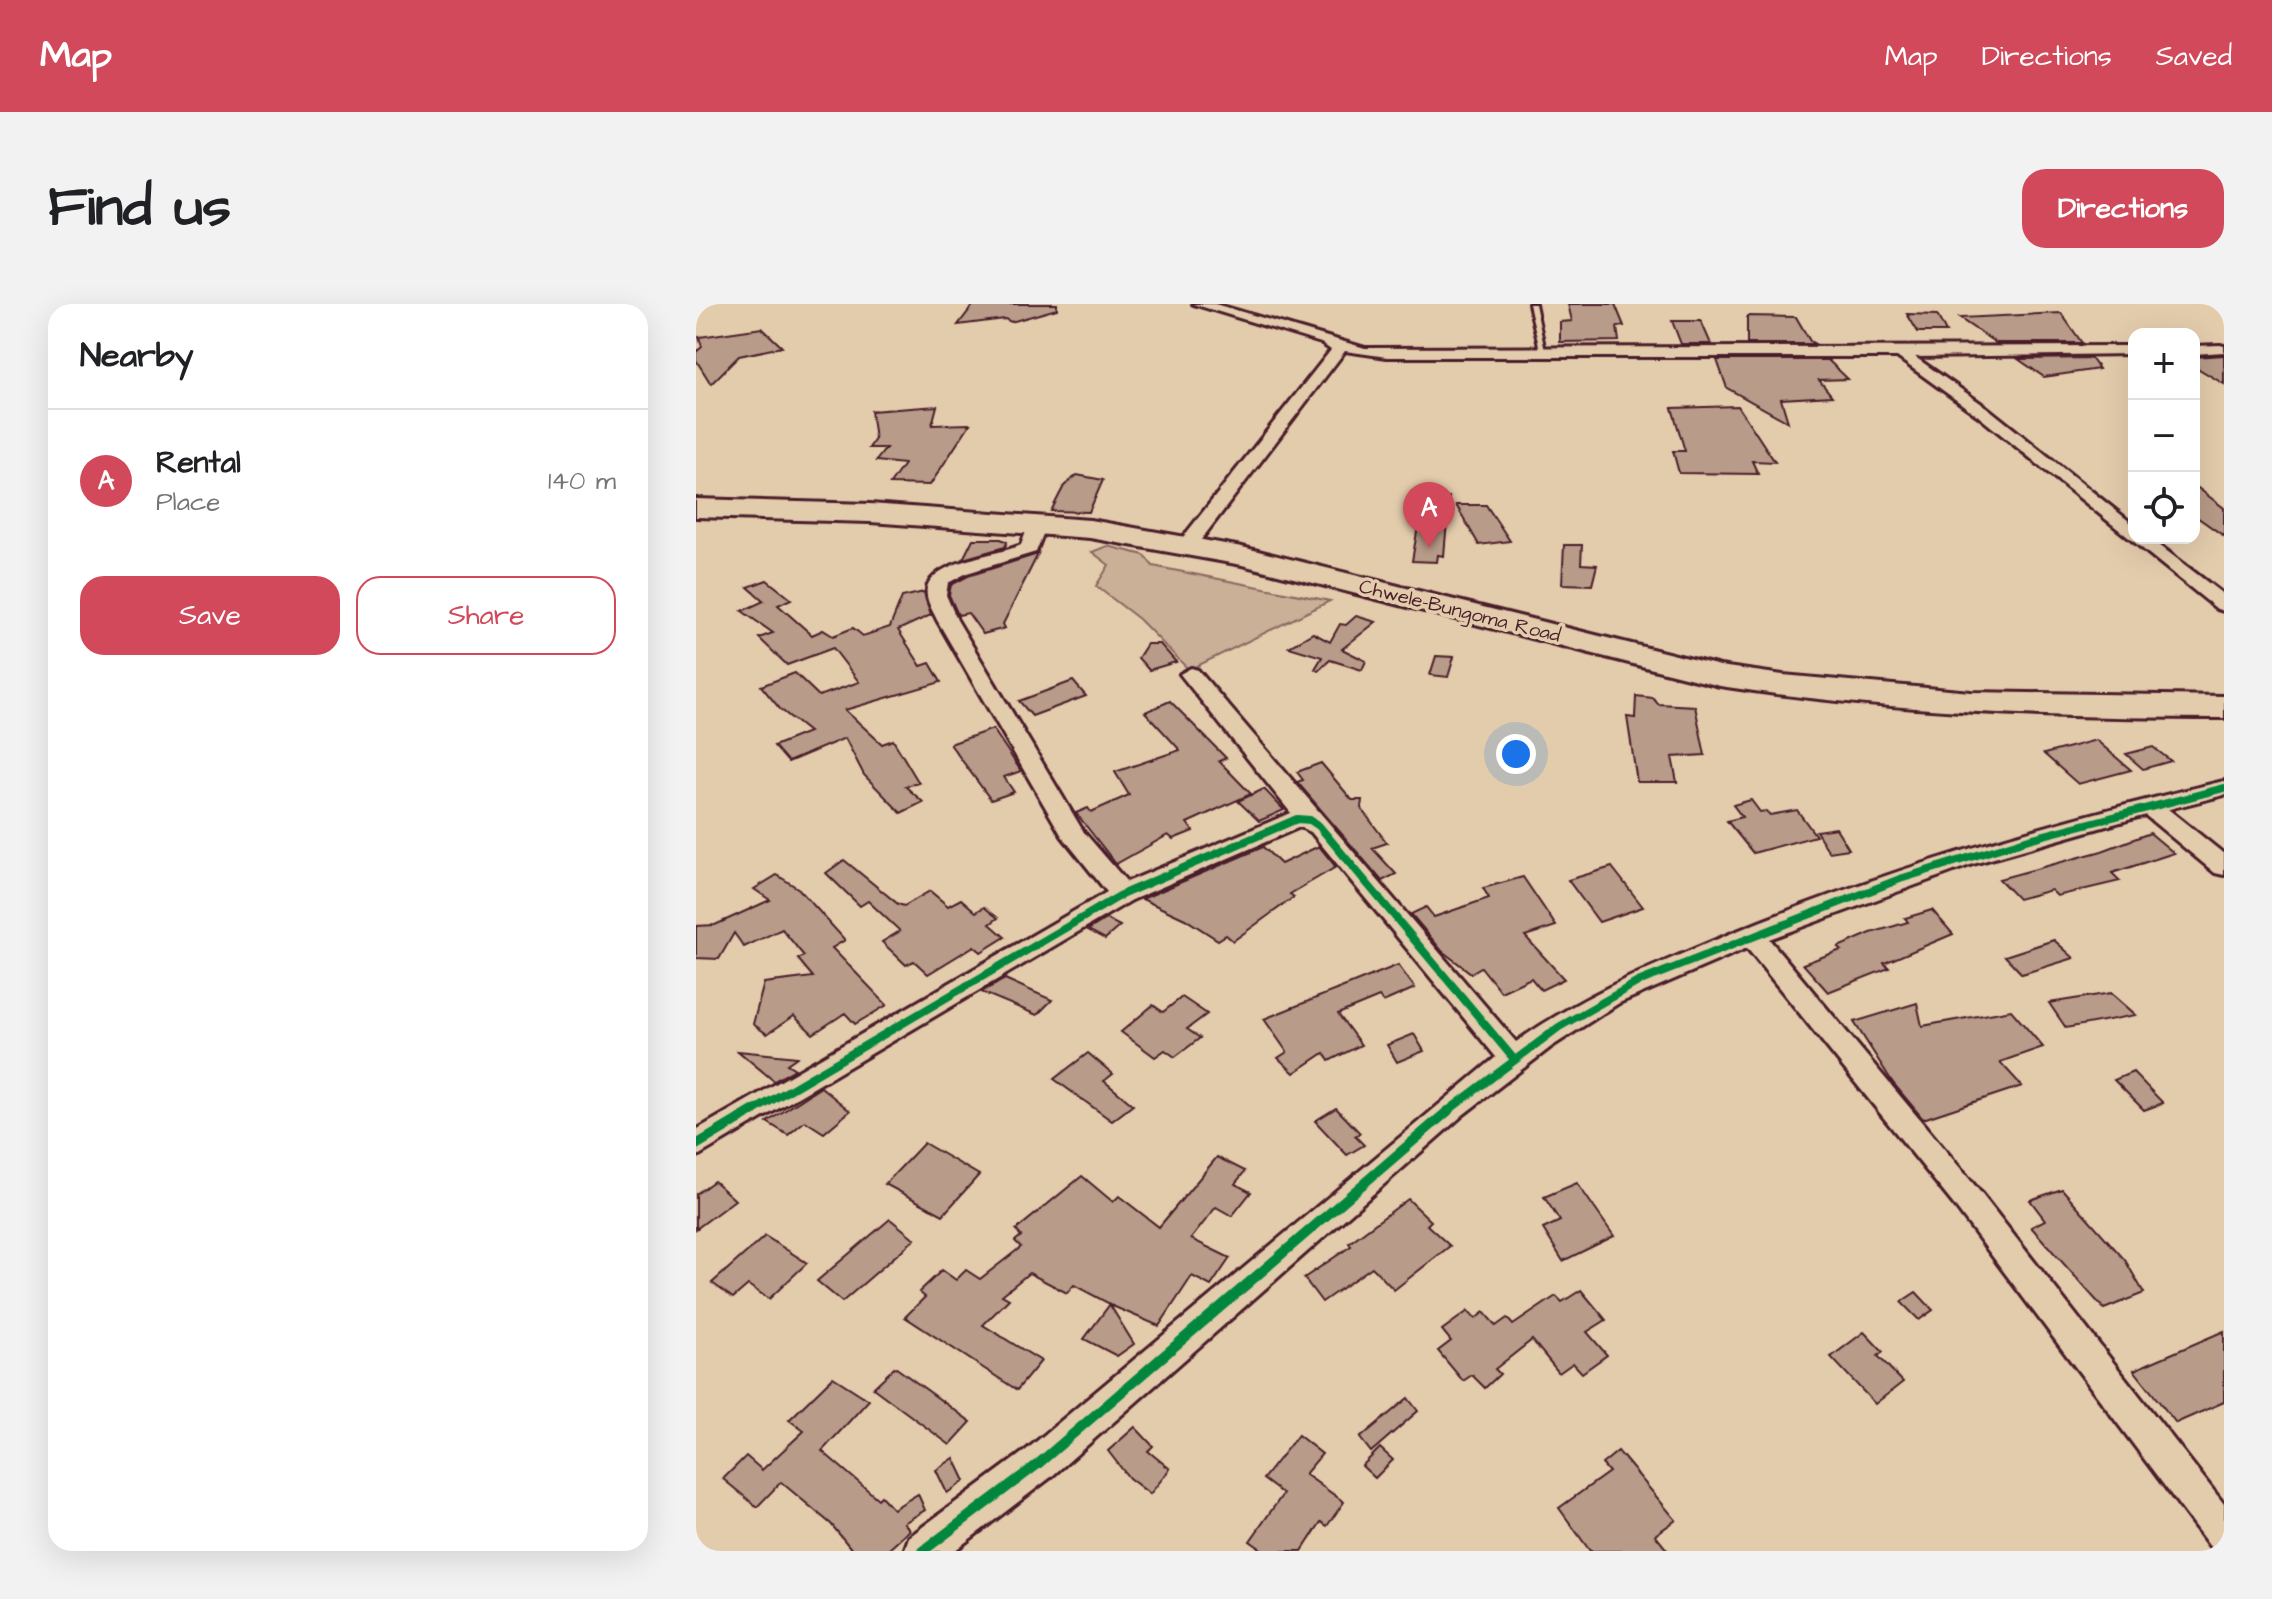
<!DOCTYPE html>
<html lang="en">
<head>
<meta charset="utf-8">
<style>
	:root { --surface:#fff; --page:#f2f2f2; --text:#202124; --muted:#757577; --line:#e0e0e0; --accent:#d1495b }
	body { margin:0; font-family:"Architects Daughter",sans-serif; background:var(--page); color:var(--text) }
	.controls { position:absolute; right:24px; top:24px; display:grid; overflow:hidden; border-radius:16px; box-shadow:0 8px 32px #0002 }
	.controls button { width:72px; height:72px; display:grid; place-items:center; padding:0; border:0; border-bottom:2px solid var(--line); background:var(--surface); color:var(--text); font:40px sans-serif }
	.you { position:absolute; left:820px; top:450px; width:28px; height:28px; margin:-20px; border:6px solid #fff; border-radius:50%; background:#1a73e8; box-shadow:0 0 0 12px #1a73e833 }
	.badge { display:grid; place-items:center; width:52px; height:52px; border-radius:50%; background:var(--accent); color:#fff; font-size:26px; font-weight:700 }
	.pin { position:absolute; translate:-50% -66px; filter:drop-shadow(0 2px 4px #0008) }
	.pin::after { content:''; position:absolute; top:42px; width:28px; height:24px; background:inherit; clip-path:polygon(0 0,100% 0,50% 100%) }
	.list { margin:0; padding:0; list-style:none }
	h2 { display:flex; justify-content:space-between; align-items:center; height:104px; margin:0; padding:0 32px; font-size:34px }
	h2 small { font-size:26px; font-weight:400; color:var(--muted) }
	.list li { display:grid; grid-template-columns:52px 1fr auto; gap:24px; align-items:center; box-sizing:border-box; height:144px; padding:0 32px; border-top:2px solid var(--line) }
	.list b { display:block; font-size:30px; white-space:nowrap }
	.list p { margin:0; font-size:26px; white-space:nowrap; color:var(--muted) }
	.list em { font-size:26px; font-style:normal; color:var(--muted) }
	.actions { display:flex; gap:16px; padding:24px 32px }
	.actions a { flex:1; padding:18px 0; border:2px solid var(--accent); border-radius:24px; text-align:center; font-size:28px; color:var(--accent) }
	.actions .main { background:var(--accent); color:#fff }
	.icon { flex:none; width:44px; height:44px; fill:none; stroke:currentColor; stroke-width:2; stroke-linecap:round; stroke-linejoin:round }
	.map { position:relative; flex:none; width:1528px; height:1247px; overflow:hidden; border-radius:24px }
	header { display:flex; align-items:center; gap:48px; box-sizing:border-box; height:112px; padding:0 40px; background:var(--accent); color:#fff }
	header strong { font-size:38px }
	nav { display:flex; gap:44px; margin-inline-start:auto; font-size:28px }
	.intro { display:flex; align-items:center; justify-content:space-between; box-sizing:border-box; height:192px; padding:0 48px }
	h1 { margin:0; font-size:56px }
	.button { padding:20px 36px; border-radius:24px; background:var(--accent); color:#fff; font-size:28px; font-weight:700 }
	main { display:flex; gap:48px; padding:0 48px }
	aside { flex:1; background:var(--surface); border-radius:24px; box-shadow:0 8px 32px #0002 }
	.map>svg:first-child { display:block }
</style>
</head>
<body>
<header>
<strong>Map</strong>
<nav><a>Map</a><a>Directions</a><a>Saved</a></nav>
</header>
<div class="intro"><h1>Find us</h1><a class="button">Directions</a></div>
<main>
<aside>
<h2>Nearby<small></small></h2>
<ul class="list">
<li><span class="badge">A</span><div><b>Rental</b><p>Place</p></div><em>140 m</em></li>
</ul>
<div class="actions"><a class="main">Save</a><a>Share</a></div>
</aside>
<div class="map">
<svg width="1528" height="1247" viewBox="0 0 1528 1247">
	<rect width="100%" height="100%" fill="#e3ccac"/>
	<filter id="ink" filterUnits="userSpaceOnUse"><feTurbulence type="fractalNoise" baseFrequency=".0125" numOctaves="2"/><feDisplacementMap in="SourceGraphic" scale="16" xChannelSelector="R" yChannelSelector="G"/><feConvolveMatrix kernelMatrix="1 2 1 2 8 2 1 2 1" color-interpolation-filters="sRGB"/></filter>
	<g filter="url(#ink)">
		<path fill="#cab097" stroke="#8a6861" stroke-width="2" d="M411 242 448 251 457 262 634 297 493 366 443 315 400 282 413 261 396 248Z"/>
		<g fill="#b89b88" stroke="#4a1f2b" stroke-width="2">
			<path d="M278 0H361V5L315 18 309 15 262 21Z"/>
			<path d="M872 0H919L928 22 921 23 923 37 864 38V18L876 17Z"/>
			<path d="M1365 9 1386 39H1300L1263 14Z"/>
			<path d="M1211 10 1241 11 1250 28H1222Z"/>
			<path d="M1051 12 1100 13 1114 37 1119 40H1051Z"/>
			<path d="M976 17H1005L1015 40H985Z"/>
			<path d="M66 24 86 43 43 52 15 80 0 56V48L6 43 3 33Z"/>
			<path d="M1528 51V80L1498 62V53Z"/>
			<path d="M1395 54 1403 65 1348 73 1322 55Z"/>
			<path d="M1021 56H1132L1152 75 1123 76 1136 92 1085 95 1092 118 1031 84Z"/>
			<path d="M241 102 236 121 274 120 234 181 194 180 208 160 180 157 190 144H173L179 135 175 107Z"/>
			<path d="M1042 102 1079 158 1056 157 1062 170 983 169 977 147H989L976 104Z"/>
			<path d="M381 171 407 176 393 208 355 207 368 182Z"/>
			<path d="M1498 181 1528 204V232L1498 211Z"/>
			<path d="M727 193H753L748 252 742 251 741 258 716 257Z"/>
			<path d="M760 201H790L814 237 783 241Z"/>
			<path d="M277 235H305L311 238 309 243 267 255Z"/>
			<path d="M868 241H886L885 260 901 261 896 281 866 280Z"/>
			<path d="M342 250 307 320 309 324 287 330 272 309 262 311 253 291 255 281 272 272Z"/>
			<path d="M71 276 95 295 82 301 116 331 127 326 137 332 157 324 167 332 194 323 206 293 228 288 235 311 202 326 225 362 234 359 245 378 149 406 186 440 197 436 223 479 209 482 227 498 205 509 168 471 149 434 92 458 78 442 113 428 84 405 65 382 99 369 123 392 163 378 137 344 91 361 63 334 77 329 46 307 68 297 52 283Z"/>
			<path d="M660 312 680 318 646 345 670 357 666 366 634 356 622 367 619 365 626 353 593 343 617 329 634 338 644 320 650 321Z"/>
			<path d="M451 340H464L480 358 453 366 442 354Z"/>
			<path d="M740 352 758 353 752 373 734 371Z"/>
			<path d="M377 377 390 392 336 412 323 397Z"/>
			<path d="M940 392 957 394 962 400 999 402 1009 451 976 453 981 478H941L931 413 939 414Z"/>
			<path d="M474 397 530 454 523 457 555 490 491 519 497 527 477 535 472 531 420 560 380 509 392 504 395 508 433 491 419 468 484 446 449 408Z"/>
			<path d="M297 425 325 467 308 473 318 488 295 496 254 440Z"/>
			<path d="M1400 436 1435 466 1382 480 1348 450Z"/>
			<path d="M1457 443 1475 457 1447 465 1430 450Z"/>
			<path d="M625 459 656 496H666L665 504 691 539 676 544 700 570 686 577 601 478 607 476 601 468Z"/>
			<path d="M568 485 588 506 563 517 542 497Z"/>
			<path d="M1055 496 1064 508 1070 507 1074 511 1101 506 1120 532 1057 549 1031 517 1046 513 1037 501Z"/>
			<path d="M1140 524 1153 545 1133 548 1120 527Z"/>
			<path d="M1454 529 1478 549 1416 569 1424 577 1361 592 1355 586 1322 595 1303 575 1406 547Z"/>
			<path d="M623 542 640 563 594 590 598 593 537 637 530 631 522 636 489 615 446 595 567 543 585 560Z"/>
			<path d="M148 556 202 600 208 602 234 587 252 602 265 595 280 608 288 603 302 614 294 620 309 633 285 648 278 642 232 670 218 657 210 661 186 638 204 627 172 597 164 602 130 569Z"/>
			<path d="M916 563 947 603 903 618 872 576Z"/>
			<path d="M81 571 103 585 149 636 136 644 191 701 159 720 149 709 117 730 98 712 71 730 57 720 68 679 117 673 102 655 108 652 86 625 48 643 38 629 23 655 0 654V622L19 621 74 596 58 585Z"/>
			<path d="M827 573 860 622 829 632 868 675 845 686 835 674 805 688 785 663 775 669 746 647 715 610 730 603 738 613 793 594 787 584Z"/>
			<path d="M1236 606 1257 630 1188 659 1193 664 1132 688 1107 660 1145 646 1142 643 1175 629 1212 618 1209 614Z"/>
			<path d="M410 615 424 622 409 635 392 626Z"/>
			<path d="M1358 636 1378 654 1326 670 1309 652Z"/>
			<path d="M702 661 719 684 687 698 683 693 642 710 665 741 633 757 628 749 598 769 582 754 591 748 568 715Z"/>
			<path d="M309 675 356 696 341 711 285 688Z"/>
			<path d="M1415 689 1440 711 1370 724 1353 699Z"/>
			<path d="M486 693 511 710 491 725 504 734 479 753 469 746 459 753 425 728 457 701 467 708Z"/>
			<path d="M1221 699 1226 722 1315 706 1347 743 1304 758 1326 782 1227 815 1197 779 1158 718Z"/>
			<path d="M718 730 728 747 701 758 691 741Z"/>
			<path d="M42 747 101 753 91 760 99 765 78 777Z"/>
			<path d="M392 749 417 770 408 777 437 801 416 817 358 775Z"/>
			<path d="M1437 768 1467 799 1448 806 1418 776Z"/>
			<path d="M125 783 154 807 128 829 109 817 92 831 71 818Z"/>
			<path d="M640 804 664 829 659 832 668 841 651 851 619 817Z"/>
			<path d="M228 839 283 871 247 911 189 880Z"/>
			<path d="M521 853 549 867 539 880 555 888 536 912 520 903 495 935 534 954 515 982 496 972 463 1022 414 1001 438 1040 421 1052 388 1035 414 1000 378 981 371 989 333 969 306 991 313 995 287 1021 345 1057 321 1086 209 1013 229 993 223 988 246 966 260 976 270 966 284 975 325 943 319 937 325 932 320 926 386 872 417 898 423 892 463 923Z"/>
			<path d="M18 877 39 896 0 925V890Z"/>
			<path d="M881 879 918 932 867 957 847 925 864 917 848 893Z"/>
			<path d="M1366 885 1429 956 1448 989 1408 1005 1335 923 1349 916 1334 896Z"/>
			<path d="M712 895 735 917 731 921 754 942 698 986 676 963 626 998 608 974 655 942 653 939Z"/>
			<path d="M194 915 219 935 146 998 121 977Z"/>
			<path d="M69 932 111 959 73 995 52 981 37 994 16 979Z"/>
			<path d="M885 986 910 1016 891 1028 911 1051 886 1069 877 1059 863 1069 836 1036 799 1065 804 1070 789 1084 776 1071 767 1077 742 1047 755 1037 746 1026 772 1007 779 1015 788 1008 800 1022 811 1014 817 1021 860 992 866 998Z"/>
			<path d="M1220 988 1237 1006 1223 1016 1205 998Z"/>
			<path d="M1528 1027V1098L1480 1119 1438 1066Z"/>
			<path d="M1168 1028 1187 1048 1182 1052 1207 1078 1179 1100 1135 1053Z"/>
			<path d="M199 1063 275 1118 254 1141 177 1084Z"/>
			<path d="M137 1073 173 1096 126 1147 182 1195 185 1192 197 1205 222 1190 229 1206 208 1219 214 1226 191 1247H157L135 1220 85 1178 61 1203 27 1175 50 1152 66 1166 108 1127 93 1116Z"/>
			<path d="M712 1094 722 1107 675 1148 664 1134Z"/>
			<path d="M439 1123 457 1142 452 1147 474 1165 454 1190 433 1174 412 1147Z"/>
			<path d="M602 1131 626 1150 609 1170 648 1198 631 1222 625 1218 606 1247H568L554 1237 587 1190 567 1175Z"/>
			<path d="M684 1144 697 1156 679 1174 666 1162Z"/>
			<path d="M922 1147 980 1216 959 1231 972 1247H894L863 1204 913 1168 906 1160Z"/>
			<path d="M258 1154 269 1177 251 1189 240 1166Z"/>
		</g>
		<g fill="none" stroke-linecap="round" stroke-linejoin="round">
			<g stroke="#4a1f2b" stroke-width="6">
				<path id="service" d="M833 0H839L849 47 844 46Z"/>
			</g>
			<g stroke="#4a1f2b" stroke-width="6">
				<g id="minor">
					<path d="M497 0H519L669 44 1438 42V50L1219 53 1293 105 1438 221V234H1454L1528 291V307L1521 305 1281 111 1201 53H691L649 47 498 245H484V237L635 46 625 39Z"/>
					<path d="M1498 42 1524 41 1528 42V48L1498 50Z"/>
					<path d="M342 215 351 220 340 248 271 269 252 279 250 291 261 316 387 527 431 578 595 509 484 370 495 364 502 366 820 738C893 687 955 663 1036 629 1195 564 1361 516 1528 477V491L1472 505 1528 550V571L1519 569 1449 511 1277 560 1073 635 1280 883 1528 1200V1247L1515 1244 1258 901 1051 644 923 699 855 743 768 810 355 1173 258 1247H208L213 1233 329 1147 800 753 615 528 604 523 436 596 0 853V826L411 588 366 532 241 316C238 309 232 300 231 292 225 257 302 252 325 241L333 220Z"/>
				</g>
			</g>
			<g stroke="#4a1f2b" stroke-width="6">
				<path id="primary" d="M0 195 174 200 394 216 546 243 1024 362 1087 371 1275 388 1528 392V414C1359 414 1191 408 1024 382L546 261 394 234 174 218 0 213Z"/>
			</g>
			<use href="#service" fill="#e3ccac" fill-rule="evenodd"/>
			<use href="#minor" fill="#e3ccac" fill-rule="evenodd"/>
			<use href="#primary" fill="#e3ccac" fill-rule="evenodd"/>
			<g stroke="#e3ccac" stroke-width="13">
				<g id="cycleway-far1">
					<path d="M54 809 427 590 601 515 614 516 623 522 817 754"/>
					<path d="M749 809 863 723 942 678 1204 575 1333 535 1528 484"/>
				</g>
			</g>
			<g stroke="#e3ccac" stroke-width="15">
				<g id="cycleway">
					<path d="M0 841 57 807"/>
					<path d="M227 1247 342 1160 752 807"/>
				</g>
			</g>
			<use href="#cycleway-far1" stroke="#00873e" stroke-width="8"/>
			<use href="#cycleway" stroke="#00873e" stroke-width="10"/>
		</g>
	</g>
	<g text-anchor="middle" stroke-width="7" stroke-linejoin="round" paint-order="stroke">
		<g font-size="20" fill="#4a1f2b" stroke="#e3ccac">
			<text transform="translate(764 306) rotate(14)" y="7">Chwele-Bungoma Road</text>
		</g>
	</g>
</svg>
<div class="controls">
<button>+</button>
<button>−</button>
<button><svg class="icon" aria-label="locate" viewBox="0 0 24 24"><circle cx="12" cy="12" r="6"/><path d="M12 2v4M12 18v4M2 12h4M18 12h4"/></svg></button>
</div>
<div class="you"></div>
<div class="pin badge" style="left:733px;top:244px">A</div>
</div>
</main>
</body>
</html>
